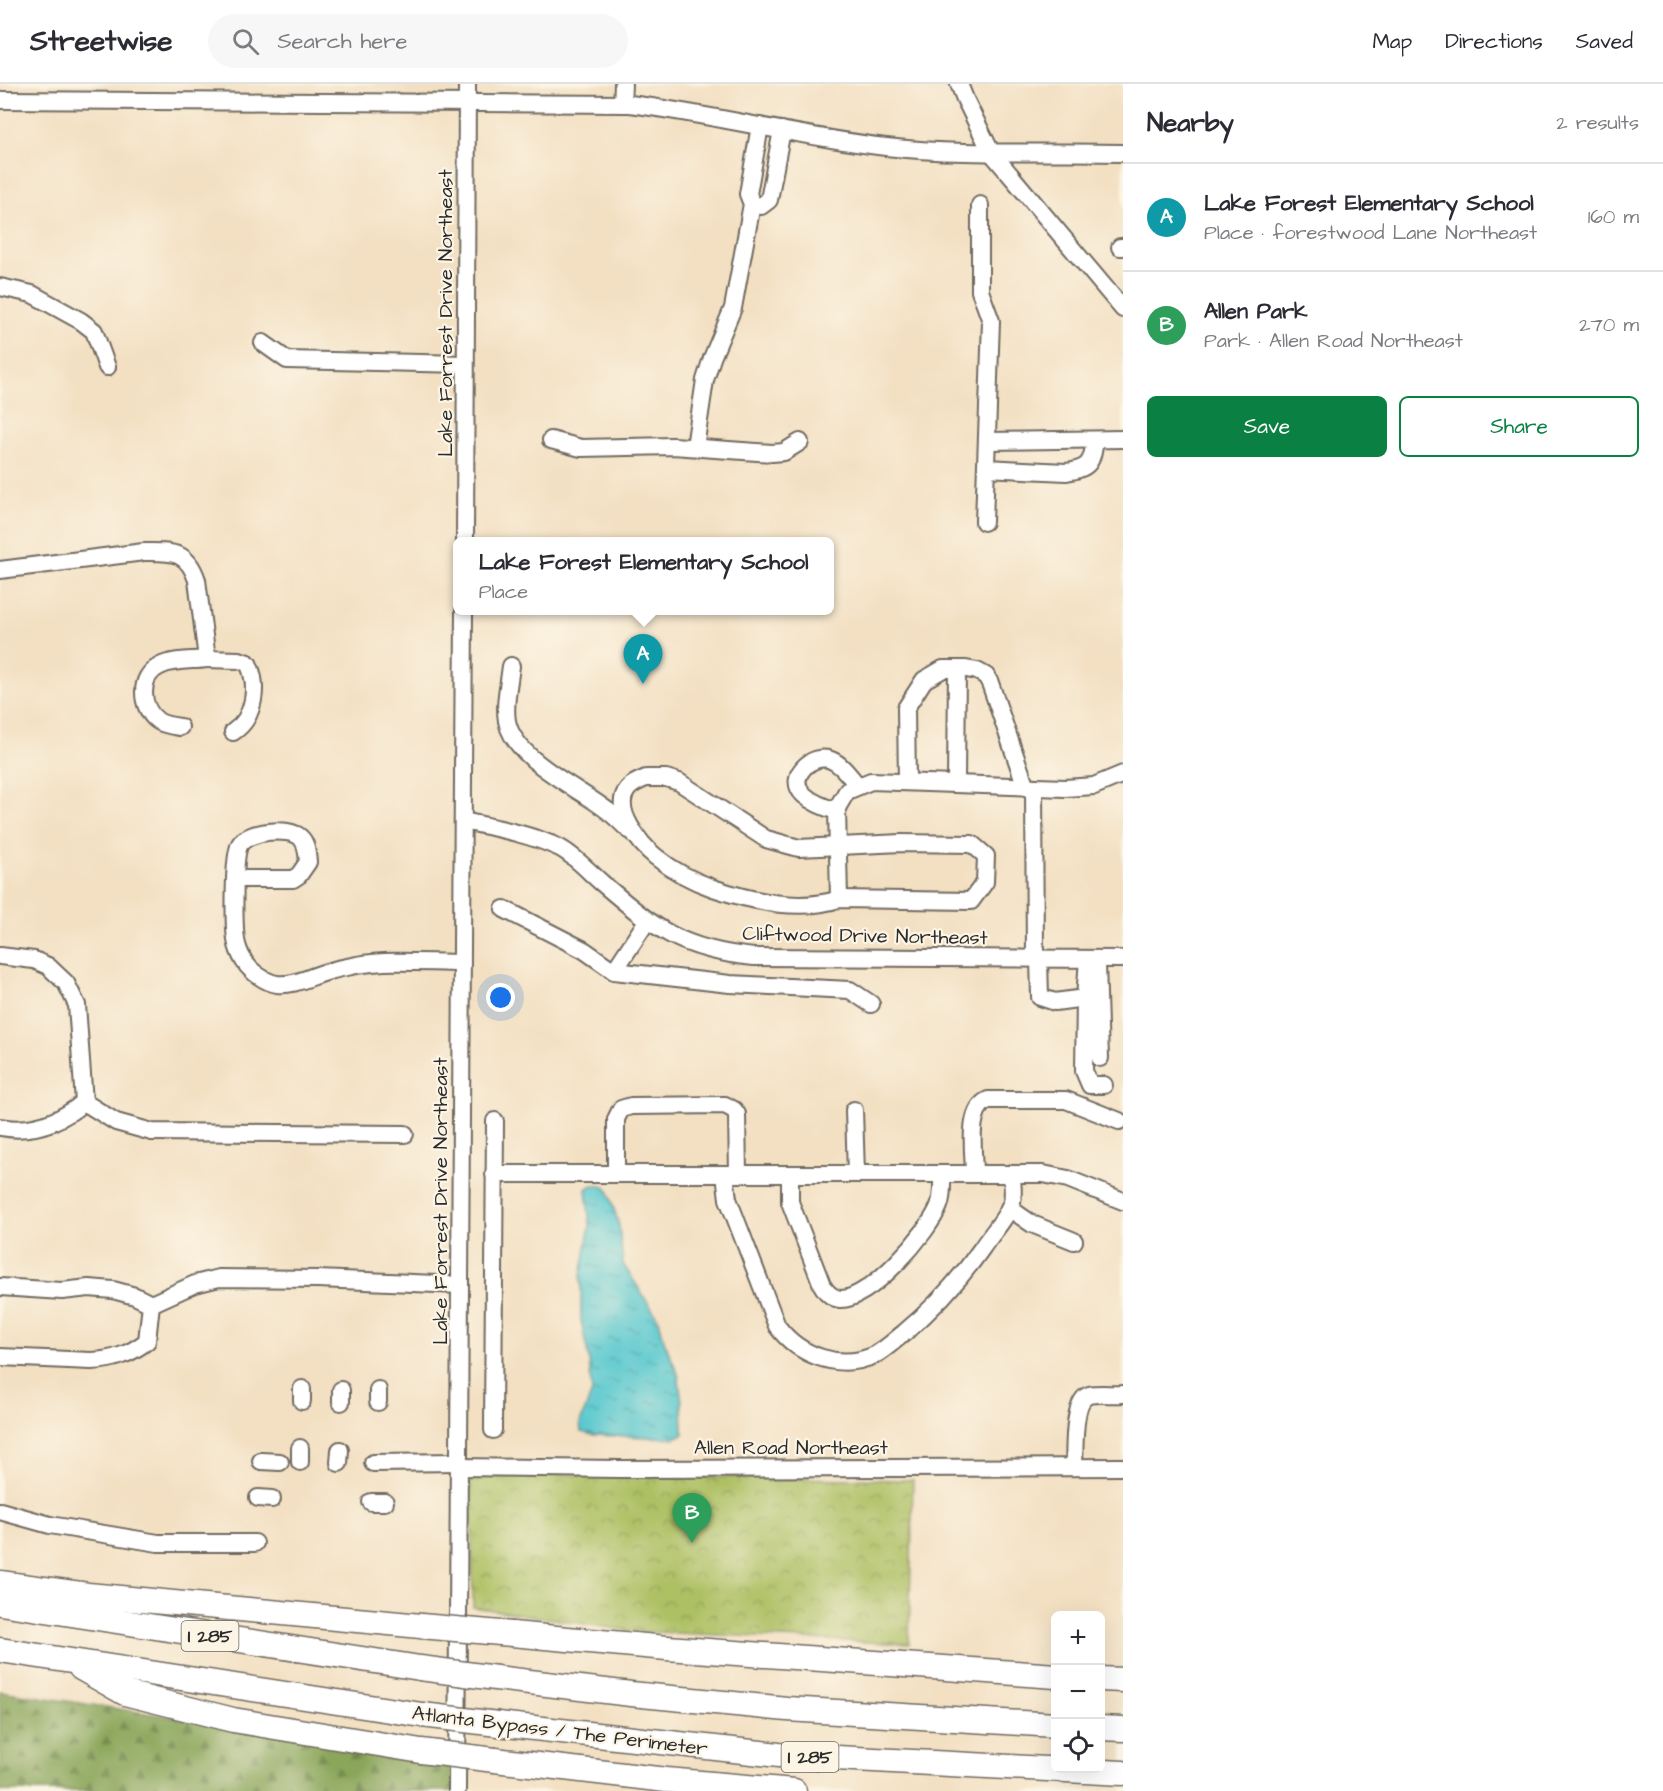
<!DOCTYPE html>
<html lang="en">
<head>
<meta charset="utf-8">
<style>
	:root { --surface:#fff; --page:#f7f7f7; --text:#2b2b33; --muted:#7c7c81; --line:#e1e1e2; --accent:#0b8043 }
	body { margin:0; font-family:"Architects Daughter",sans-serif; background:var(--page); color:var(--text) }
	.controls { position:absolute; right:18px; bottom:18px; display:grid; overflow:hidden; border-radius:9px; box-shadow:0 6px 24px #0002 }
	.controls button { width:54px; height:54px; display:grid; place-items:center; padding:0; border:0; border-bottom:2px solid var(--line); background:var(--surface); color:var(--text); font:30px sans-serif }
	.you { position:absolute; left:501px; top:914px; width:21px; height:21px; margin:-15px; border:4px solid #fff; border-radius:50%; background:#1a73e8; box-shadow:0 0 0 9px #1a73e833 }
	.badge { display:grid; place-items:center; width:39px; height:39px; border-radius:50%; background:var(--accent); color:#fff; font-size:20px; font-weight:700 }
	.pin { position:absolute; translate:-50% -50px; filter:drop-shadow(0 2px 3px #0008) }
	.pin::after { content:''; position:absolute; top:32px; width:21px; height:18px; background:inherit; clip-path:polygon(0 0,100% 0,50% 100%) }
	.popup { position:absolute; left:453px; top:453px; width:381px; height:78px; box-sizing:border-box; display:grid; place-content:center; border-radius:9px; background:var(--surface); filter:drop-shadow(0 2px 4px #0005); font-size:20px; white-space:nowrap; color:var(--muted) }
	.popup b { font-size:22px; color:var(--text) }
	.popup::after { content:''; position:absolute; left:50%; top:100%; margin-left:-12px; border:12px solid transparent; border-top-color:var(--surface) }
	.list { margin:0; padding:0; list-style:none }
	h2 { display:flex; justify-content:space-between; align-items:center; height:78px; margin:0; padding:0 24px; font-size:26px }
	h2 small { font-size:20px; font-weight:400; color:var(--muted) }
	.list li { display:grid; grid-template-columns:39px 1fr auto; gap:18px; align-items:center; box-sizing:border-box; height:108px; padding:0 24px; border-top:2px solid var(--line) }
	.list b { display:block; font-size:22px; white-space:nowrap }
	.list p { margin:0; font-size:20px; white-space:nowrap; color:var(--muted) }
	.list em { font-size:20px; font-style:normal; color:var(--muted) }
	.actions { display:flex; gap:12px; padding:18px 24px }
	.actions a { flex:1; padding:14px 0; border:2px solid var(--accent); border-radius:9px; text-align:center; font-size:21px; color:var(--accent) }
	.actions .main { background:var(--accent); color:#fff }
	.icon { flex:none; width:33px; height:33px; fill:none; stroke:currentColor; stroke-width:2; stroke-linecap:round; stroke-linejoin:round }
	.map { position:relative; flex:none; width:1123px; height:1707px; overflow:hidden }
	header { display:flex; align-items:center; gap:36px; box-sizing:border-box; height:84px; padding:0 30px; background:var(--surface); border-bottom:2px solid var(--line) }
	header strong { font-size:28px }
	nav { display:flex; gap:33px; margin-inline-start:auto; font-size:21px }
	.search { width:420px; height:54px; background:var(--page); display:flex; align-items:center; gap:15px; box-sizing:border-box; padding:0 21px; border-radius:33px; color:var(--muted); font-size:22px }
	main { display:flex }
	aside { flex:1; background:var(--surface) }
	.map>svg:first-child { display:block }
</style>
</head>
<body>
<header>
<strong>Streetwise</strong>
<div class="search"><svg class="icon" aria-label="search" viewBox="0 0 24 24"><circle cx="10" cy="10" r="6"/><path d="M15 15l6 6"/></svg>Search here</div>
<nav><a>Map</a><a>Directions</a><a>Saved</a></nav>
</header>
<main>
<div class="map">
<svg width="1123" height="1707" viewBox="0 0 1123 1707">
	<defs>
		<pattern id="forest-firs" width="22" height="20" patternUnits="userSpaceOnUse" patternTransform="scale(1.5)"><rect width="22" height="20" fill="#8aa65a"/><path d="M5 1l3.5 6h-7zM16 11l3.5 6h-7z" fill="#71874b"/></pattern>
		<pattern id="park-crowns" width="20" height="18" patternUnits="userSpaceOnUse" patternTransform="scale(1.5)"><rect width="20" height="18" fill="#adc064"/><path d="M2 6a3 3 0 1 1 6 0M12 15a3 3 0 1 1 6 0" fill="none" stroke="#8d9c53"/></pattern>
		<pattern id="water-ripples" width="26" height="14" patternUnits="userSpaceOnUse" patternTransform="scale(1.5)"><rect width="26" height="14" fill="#5bc9cf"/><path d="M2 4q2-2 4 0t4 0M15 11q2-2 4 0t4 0" fill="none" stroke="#4ba3a8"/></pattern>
	</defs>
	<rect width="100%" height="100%" fill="#fcf5e5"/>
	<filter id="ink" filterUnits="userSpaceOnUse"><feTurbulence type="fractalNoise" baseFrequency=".0167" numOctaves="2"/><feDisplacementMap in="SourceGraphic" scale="12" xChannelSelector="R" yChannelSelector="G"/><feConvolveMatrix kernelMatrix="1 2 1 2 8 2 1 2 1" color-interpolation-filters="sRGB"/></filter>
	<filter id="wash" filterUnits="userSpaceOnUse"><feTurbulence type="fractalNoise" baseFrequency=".008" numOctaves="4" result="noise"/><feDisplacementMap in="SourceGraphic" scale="24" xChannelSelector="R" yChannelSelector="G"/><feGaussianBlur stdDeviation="1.35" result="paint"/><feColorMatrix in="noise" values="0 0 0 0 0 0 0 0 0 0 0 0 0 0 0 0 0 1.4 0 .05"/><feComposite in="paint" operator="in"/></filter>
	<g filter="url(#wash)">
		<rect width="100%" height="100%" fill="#f3e0c3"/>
		<path fill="url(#forest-firs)" stroke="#5a6842" stroke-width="1.5" d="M0 1607 456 1676 457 1707H0Z"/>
		<path fill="url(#park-crowns)" stroke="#6c7648" stroke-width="1.5" d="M471 1389 913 1396 909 1560 632 1547 473 1523Z"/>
		<path fill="url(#water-ripples)" stroke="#437a7d" stroke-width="1.5" d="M593 1101 605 1103 608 1106 619 1141 623 1180 659 1236 664 1257 678 1290 682 1318 683 1350 675 1354 593 1351 581 1348 580 1339 592 1308 589 1276 581 1236V1192L590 1141 586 1105Z"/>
	</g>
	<g filter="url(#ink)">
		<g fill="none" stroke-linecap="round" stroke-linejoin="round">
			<g stroke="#716a60" stroke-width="20">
				<g id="minor">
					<path d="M959 0 965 15 991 68 1123 225"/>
					<path d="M0 16 630 20C716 31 800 53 886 63 964 72 1044 67 1123 69"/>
					<path d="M622 20 623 0"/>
					<path d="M752 120 761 122 769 116 782 46"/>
					<path d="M980 121V207L991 237 984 438"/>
					<path d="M1120 163H1123"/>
					<path d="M0 203 32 210 81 237 94 247 107 283"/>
					<path d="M263 259 287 276 465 280"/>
					<path d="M551 356 581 364 673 362 772 369 784 368 800 358"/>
					<path d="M987 357 1123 355"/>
					<path d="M695 363 705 296 712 274 733 224 752 120 748 110 760 42"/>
					<path d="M986 384 1066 388C1090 385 1092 378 1095 356"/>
					<path d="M465 458 467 0"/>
					<path d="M0 486 144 468C172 468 187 466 197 496L207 575 239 576 248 579C259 601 255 634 233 648"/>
					<path d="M511 582C509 600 504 620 507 637 514 676 581 705 608 727 616 733 622 740 629 746"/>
					<path d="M180 643C173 642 164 641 158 637 140 624 138 592 160 582 174 575 192 577 207 575"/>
					<path d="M646 694H666L679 698 766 755 799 764 901 759 972 760 986 772 985 798 971 817 839 815C800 828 751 817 713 804 693 797 672 786 656 773 641 761 612 726 627 706 631 700 639 697 646 694Z"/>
					<path d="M907 698 906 624 924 596 943 585H966L977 587 986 592 990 599 1026 703"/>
					<path d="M956 700 957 585"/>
					<path d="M1034 703 1035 875"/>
					<path d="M837 727C826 724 813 719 804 711 785 694 812 668 831 676 842 680 851 694 858 702"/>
					<path d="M463 737C496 744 530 750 560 764 575 772 589 788 602 799 656 845 681 866 754 873L1123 875"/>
					<path d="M236 795H293L299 791 308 778C307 770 307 759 300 753 288 743 249 747 240 760 233 772 234 841 236 856 237 862 241 872 244 877 251 888 265 898 277 900 295 902 313 891 330 887 339 884 348 883 357 881 391 875 428 879 462 879"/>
					<path d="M839 815 837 724 847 707 871 697 1065 704 1094 702 1123 690"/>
					<path d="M504 825 584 866 614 887"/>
					<path d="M647 837 614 887 730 900 850 906 871 920"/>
					<path d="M0 872 34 876 48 882 66 899 77 921 84 1018"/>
					<path d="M1039 875 1040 913 1055 918 1085 914 1088 875"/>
					<path d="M1097 879 1100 974"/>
					<path d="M1085 914 1084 987 1090 1001H1104"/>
					<path d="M84 1018 116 1038 152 1048 405 1050"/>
					<path d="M854 1026 856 1090"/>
					<path d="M0 1043C32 1049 59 1039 84 1018"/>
					<path d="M494 1090H1043L1068 1095 1123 1117"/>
					<path d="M616 1090V1035L621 1025 631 1022 725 1021 734 1026 737 1030 738 1090"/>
					<path d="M725 1090 728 1115 777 1242C799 1272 840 1287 875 1271 886 1265 895 1256 904 1249 935 1223 959 1197 982 1164 991 1150 1007 1134 1012 1118 1014 1109 1012 1099 1012 1090"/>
					<path d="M790 1090V1118L822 1201C826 1208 832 1214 840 1215 870 1216 929 1148 939 1122 943 1112 942 1100 942 1090"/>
					<path d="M974 1090C974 1069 966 1026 988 1016H1066L1119 1037"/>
					<path d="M1009 1124 1032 1140 1074 1157"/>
					<path d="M0 1203 62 1207 89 1204 113 1206 135 1212 151 1220 147 1257C129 1271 113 1276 91 1277L0 1273"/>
					<path d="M151 1220 195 1200 219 1194 318 1195 460 1201"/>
					<path d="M302 1317V1305"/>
					<path d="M341 1318V1306"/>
					<path d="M378 1318V1306"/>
					<path d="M493 1346 495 1037"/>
					<path d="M261 1377 280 1378"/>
					<path d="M300 1378V1364"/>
					<path d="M339 1379 340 1366"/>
					<path d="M373 1379 459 1378"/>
					<path d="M459 1383 619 1385 1123 1383"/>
					<path d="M1074 1383C1075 1368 1072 1316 1089 1311 1099 1309 1113 1311 1123 1310"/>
					<path d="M258 1414 272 1415"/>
					<path d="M371 1418H385"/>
					<path d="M0 1427 50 1441 158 1459H255"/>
					<path d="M457 1707 464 526"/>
				</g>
			</g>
			<g stroke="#716a60" stroke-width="27">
				<g id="highway">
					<path d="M0 1499 88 1511 421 1542"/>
					<path d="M0 1519 420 1584"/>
					<path d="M512 1550 667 1564 1056 1592"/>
					<path d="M0 1566 422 1631"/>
					<path d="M81 1584 125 1609 233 1636 421 1667"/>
					<path d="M496 1594 631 1610 787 1625 1056 1641"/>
					<path d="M1100 1595 1123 1596"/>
					<path d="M498 1640 779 1671 1123 1689"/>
					<path d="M1100 1644 1123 1645"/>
					<path d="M495 1676 666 1696 794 1707"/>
				</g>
			</g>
			<use href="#minor" stroke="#fff" stroke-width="16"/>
			<use href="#highway" stroke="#fff" stroke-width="24"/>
			<g stroke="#716a60" stroke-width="27" stroke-linecap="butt">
				<g id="highway-bridge">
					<path d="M421 1542 512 1550"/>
					<path d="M420 1584 496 1594"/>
					<path d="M422 1631 498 1640"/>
					<path d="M421 1667 495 1676"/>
				</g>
			</g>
			<use href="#highway-bridge" stroke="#fff" stroke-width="24"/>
		</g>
	</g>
	<g text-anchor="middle" stroke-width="4.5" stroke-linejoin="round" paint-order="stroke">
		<g fill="#fcf5e5" stroke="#6a6863" stroke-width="1.5">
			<rect x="181.5" y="1537" width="57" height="30" rx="4.5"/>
			<rect x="781.5" y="1658" width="57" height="30" rx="4.5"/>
		</g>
		<g font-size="18" font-weight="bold" fill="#2b2b2b">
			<text x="210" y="1558">I 285</text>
			<text x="810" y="1679">I 285</text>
		</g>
		<g font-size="20" fill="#2b2b2b" stroke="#fcf5e5">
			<text transform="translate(445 229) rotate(-90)" y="7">Lake Forrest Drive Northeast</text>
			<text transform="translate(865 851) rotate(1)" y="7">Cliftwood Drive Northeast</text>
			<text transform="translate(440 1117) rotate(-90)" y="7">Lake Forrest Drive Northeast</text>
			<text x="791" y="1370">Allen Road Northeast</text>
			<text transform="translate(560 1646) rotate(7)" y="7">Atlanta Bypass / The Perimeter</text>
		</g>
	</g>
</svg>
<div class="controls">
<button>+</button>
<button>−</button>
<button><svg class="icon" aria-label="locate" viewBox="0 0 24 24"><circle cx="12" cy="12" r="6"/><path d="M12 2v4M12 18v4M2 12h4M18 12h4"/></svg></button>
</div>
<div class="you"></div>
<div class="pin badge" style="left:643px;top:600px;background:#0f9aa8">A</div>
<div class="popup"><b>Lake Forest Elementary School</b>Place</div>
<div class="pin badge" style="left:692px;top:1459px;background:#2e9e5b">B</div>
</div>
<aside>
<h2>Nearby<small>2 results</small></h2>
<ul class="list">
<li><span class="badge" style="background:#0f9aa8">A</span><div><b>Lake Forest Elementary School</b><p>Place · forestwood Lane Northeast</p></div><em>160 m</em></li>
<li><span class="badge" style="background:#2e9e5b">B</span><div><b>Allen Park</b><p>Park · Allen Road Northeast</p></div><em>270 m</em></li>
</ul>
<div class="actions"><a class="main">Save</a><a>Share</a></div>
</aside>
</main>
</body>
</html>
